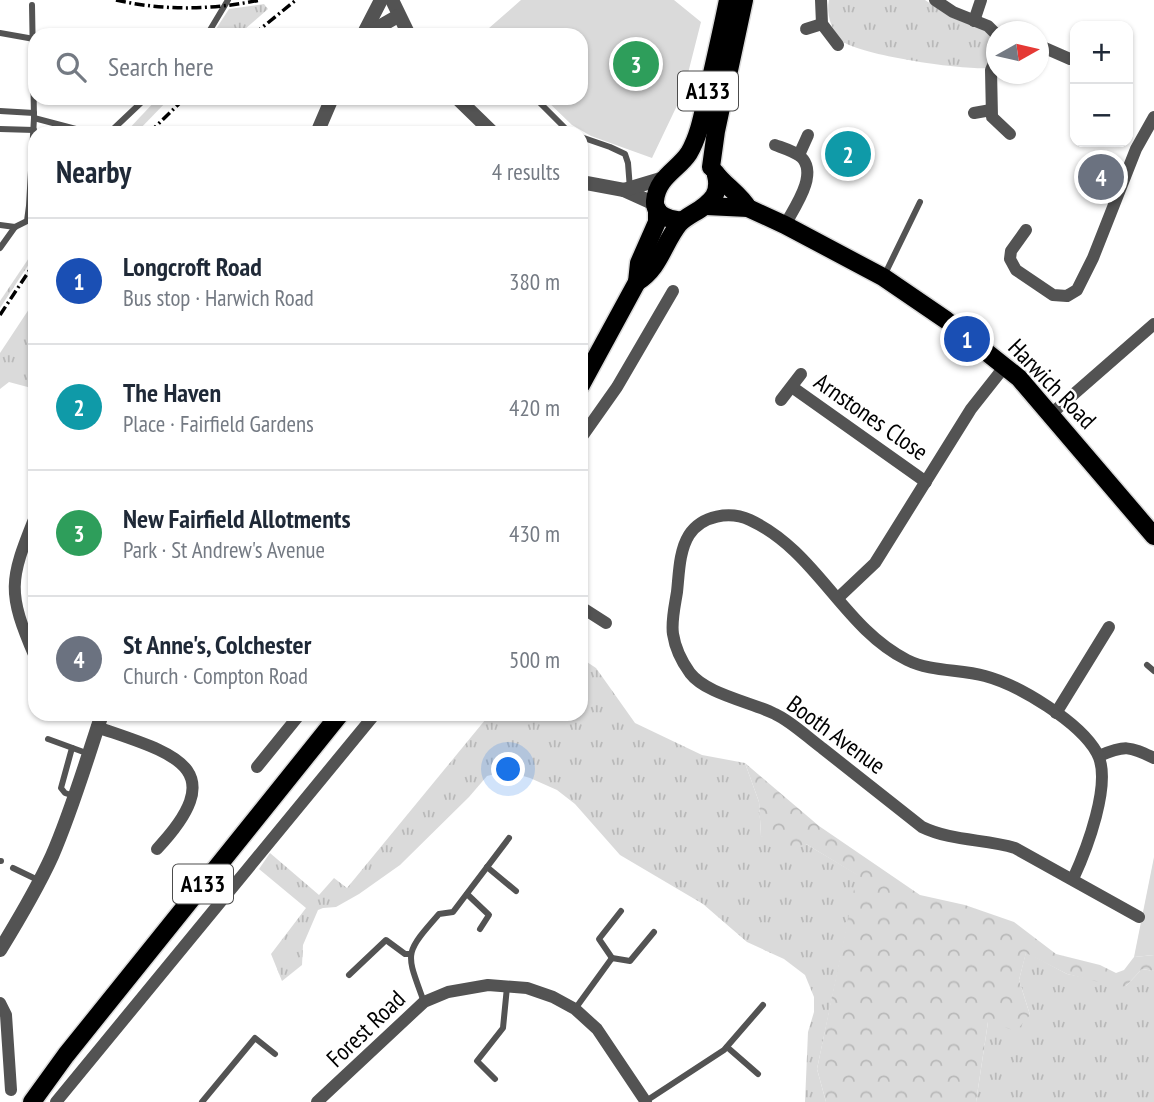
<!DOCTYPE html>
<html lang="en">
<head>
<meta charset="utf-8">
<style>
	:root { --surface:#fff; --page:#f6f6f7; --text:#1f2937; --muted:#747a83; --line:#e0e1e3; --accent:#ea580c }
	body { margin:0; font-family:"PT Sans Narrow",sans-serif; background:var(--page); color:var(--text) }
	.controls { position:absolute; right:21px; top:21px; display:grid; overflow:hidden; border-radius:14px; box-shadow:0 2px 5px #0004 }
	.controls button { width:63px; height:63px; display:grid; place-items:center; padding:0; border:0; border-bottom:2px solid var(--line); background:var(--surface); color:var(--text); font:35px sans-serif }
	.compass { position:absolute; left:986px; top:21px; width:63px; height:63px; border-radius:50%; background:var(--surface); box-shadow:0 2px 5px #0004; rotate:82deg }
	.you { position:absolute; left:509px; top:770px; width:24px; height:24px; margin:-18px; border:5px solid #fff; border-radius:50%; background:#1a73e8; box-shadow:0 0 0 10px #1a73e833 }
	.badge { display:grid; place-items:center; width:46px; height:46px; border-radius:50%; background:var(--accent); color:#fff; font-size:23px; font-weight:700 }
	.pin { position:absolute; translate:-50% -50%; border:4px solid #fff; box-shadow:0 2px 7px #0006 }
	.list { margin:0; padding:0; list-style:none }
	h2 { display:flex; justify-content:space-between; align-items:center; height:91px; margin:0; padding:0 28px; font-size:30px }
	h2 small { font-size:23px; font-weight:400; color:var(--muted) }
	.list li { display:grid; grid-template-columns:46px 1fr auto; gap:21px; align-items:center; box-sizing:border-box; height:126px; padding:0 28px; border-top:2px solid var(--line) }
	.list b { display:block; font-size:26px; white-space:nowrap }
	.list p { margin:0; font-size:23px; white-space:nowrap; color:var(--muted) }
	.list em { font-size:23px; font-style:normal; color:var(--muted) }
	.icon { flex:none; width:38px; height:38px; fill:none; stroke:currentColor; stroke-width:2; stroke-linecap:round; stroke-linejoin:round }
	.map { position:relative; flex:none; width:1154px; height:1102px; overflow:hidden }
	.search { position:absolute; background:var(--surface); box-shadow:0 2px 5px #0004; left:28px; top:28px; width:560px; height:77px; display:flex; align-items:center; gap:18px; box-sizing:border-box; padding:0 24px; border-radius:21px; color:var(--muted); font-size:26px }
	.panel { position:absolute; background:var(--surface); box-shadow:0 2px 5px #0004; left:28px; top:126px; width:560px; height:595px; border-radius:21px }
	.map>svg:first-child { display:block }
</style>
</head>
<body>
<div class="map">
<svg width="1154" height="1102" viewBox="0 0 1154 1102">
	<defs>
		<pattern id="grass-tufts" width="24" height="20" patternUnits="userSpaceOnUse" patternTransform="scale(1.75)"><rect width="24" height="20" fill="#dadada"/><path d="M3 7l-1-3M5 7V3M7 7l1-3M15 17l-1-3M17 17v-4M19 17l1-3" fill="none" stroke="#b9b9b9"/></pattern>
		<pattern id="forest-crowns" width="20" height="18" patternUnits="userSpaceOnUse" patternTransform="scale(1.75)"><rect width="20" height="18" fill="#dadada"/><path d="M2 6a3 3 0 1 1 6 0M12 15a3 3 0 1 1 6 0" fill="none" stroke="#b9b9b9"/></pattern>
	</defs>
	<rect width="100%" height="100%" fill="#fff"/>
	<g fill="url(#grass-tufts)">
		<path d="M829 0H925L950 17 985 30 994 38 996 49 986 68C963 70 856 55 841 40 831 30 826 13 829 0Z"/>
		<path d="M264 4 268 9 238 35H212L229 9Z"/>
		<path d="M158 98H170L136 133H125Z"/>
		<path d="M35 249V255L0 308V301Z"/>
		<path d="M35 300V389L9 382 0 389V353Z"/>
		<path d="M581 658 596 668 635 723 702 755 745 763 759 802 761 836 806 844 858 875 817 1069 826 1102H805L808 1032 814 1012V997L805 975 784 959 747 942 703 904 620 855 575 804 557 790 530 778 506 771 487 776 469 797 400 865 359 894 336 907 323 908 318 910 303 945 302 965 282 981 271 954 306 908 259 869 270 853 319 895 334 878 347 888 490 714H581Z"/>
		<path d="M1026 952 1067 974 1126 986 1142 969 1154 971V1102H976L988 1022 1030 1015 1019 980Z"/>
	</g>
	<path fill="url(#forest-crowns)" d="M745 763 819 826 920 895 965 905 1014 922 1056 954 1100 965 1116 973 1124 970 1134 957 1154 955V971L1142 969 1126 986 1119 987 1067 974 1026 953 1019 980 1030 1015 1016 1031 988 1022 976 1102H826L817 1069 857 875 806 844 784 851 761 836 759 802Z"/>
	<g fill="#dadada">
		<path d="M521 0H674L701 22 683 93 652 158 591 136 572 125 544 98H581V35H481Z"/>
		<path d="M1154 857V955L1134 957Z"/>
	</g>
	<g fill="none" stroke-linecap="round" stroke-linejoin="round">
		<g stroke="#dbdbdb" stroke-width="21">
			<g id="primary">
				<path d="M711 167 716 131 744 0"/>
				<path d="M715 172C724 185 740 194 748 208"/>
				<path d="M706 206 748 208 785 225 883 277 946 320 1019 378 1154 536"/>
				<path d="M682 220C671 221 654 215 655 201 657 177 678 170 689 153 700 134 703 112 708 91 715 60 722 30 728 0"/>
				<path d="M637 282C660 268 663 244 679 224 689 213 704 211 714 196 718 189 718 183 716 175"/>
				<path d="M581 385 637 282 639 263 657 222V209"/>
				<path d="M32 1102 66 1055 340 714"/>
			</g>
		</g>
		<g stroke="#535353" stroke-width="6">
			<path d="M0 33 34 39"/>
			<path d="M207 35 228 0"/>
			<path d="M535 98 570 133"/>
			<path d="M0 111 34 113"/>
			<path d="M34 118 91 133"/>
			<path d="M0 129 34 130"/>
			<path d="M109 133 146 98"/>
			<path d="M581 137 610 147 625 154 628 163 630 189"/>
			<path d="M0 225 15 227"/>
			<path d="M0 248 15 227 27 221 29 206 34 118 32 5"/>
			<path d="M884 276 920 202"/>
			<path d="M1147 665 1154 671"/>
			<path d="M48 739 89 754"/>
			<path d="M72 748 61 788 65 793 74 796"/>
			<path d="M0 861H1"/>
			<path d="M487 867 516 891"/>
			<path d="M13 868 40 881"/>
			<path d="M467 894 489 915 480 929"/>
			<path d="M612 958 599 939 621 911"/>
			<path d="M349 975 386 940 405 954H409"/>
			<path d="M424 1002C406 952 403 955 439 914L453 912 509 838"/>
			<path d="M575 1009 612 958 630 961 654 932"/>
			<path d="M727 1047 758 1074"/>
			<path d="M495 1079 477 1061 503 1028 507 987"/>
			<path d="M646 1101 724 1050 763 1005"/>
			<path d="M202 1102 255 1038 275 1054"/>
		</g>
		<g stroke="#535353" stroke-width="12">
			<path d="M821 0 822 24 838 45"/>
			<path d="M935 0 953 12 988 26 996 34"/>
			<path d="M974 21 981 0"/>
			<path d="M806 29 822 24"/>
			<path d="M1038 45 1070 59"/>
			<path d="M996 58 991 70 992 117 1010 134"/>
			<path d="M974 113 991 110"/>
			<path d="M775 145C783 148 794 151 801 157 819 174 794 208 785 225"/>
			<path d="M799 155 808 135"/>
			<path d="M1026 230 1011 251 1010 259 1016 270 1053 295 1067 296 1077 290 1093 258 1136 149 1154 117"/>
			<path d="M792 387 926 482"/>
			<path d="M781 400 801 374"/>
			<path d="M1051 414 1154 324"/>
			<path d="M581 438 617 387 673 291"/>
			<path d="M35 517C9 581 7 592 35 657"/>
			<path d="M838 598 875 563 971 409 1005 366"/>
			<path d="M581 607 606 623"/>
			<path d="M1056 713 1109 627"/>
			<path d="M97 727C171 753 235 766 157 849"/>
			<path d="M1099 756C1125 745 1129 746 1154 758"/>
			<path d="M257 767 300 714"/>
			<path d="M1073 879C1086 851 1113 782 1097 753 1080 722 1019 685 985 676 960 669 931 672 907 660 843 628 817 551 750 520 730 511 702 515 689 535 679 551 679 574 677 592 675 605 671 621 673 634 675 647 682 662 690 673 706 694 751 702 775 714 792 722 807 737 822 748 855 774 889 801 922 827 951 841 984 839 1015 848L1139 917"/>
			<path d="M0 1003 6 1015 11 1090"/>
			<path d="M56 1102 375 714"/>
			<path d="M317 1102 424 1002 448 992 488 985 527 988 553 997 575 1009 597 1029 646 1102"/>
		</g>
		<g stroke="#535353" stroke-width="14">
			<path d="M392 0 409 35"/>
			<path d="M363 35 381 0"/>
			<path d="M365 35 398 16"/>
			<path d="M457 98 493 133"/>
			<path d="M317 133 332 98"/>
			<path d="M581 182 624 190 655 204"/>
			<path d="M624 190 664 178"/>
			<path d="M0 950C19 919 37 889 52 856 72 810 86 762 102 714"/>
		</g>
		<use href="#primary" stroke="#000" stroke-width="18"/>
		<g stroke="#000" stroke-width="3.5" stroke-dasharray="10 3.5 2 3.5" stroke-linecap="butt">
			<path d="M116 0C164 11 212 10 260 0"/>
			<path d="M253 35 296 0"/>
			<path d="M149 133 185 98"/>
			<path d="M0 315 35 262"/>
		</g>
	</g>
	<g text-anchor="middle" stroke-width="5" stroke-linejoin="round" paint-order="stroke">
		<g fill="#fff" stroke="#4c4c4c" stroke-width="2">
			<rect x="678" y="71.5" width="60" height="39" rx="5"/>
			<rect x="173" y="864.5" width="60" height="39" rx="5"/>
		</g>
		<g font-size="23" font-weight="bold" fill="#000">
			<text x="708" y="99">A133</text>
			<text x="203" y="892">A133</text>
		</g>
		<g font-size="24" fill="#000" stroke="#fff">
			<text transform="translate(1052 384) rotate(46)" y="8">Harwich Road</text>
			<text transform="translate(871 417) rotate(35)" y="8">Arnstones Close</text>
			<text transform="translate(836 735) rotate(36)" y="8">Booth Avenue</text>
			<text transform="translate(366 1029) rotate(-44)" y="8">Forest Road</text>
		</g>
	</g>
</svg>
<div class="controls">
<button>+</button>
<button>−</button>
</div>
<svg class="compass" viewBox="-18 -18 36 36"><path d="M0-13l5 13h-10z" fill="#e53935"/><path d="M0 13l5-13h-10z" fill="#747a83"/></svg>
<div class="you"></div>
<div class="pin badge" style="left:967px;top:339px;background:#1a4fb4">1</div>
<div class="pin badge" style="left:848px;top:154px;background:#0f9aa8">2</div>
<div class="pin badge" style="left:636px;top:64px;background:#2e9e5b">3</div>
<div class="pin badge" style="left:1101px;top:177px;background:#6b7280">4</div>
<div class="search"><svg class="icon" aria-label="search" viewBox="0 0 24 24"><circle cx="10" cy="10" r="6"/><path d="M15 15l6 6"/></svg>Search here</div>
<section class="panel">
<h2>Nearby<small>4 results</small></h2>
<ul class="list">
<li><span class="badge" style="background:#1a4fb4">1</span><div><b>Longcroft Road</b><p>Bus stop · Harwich Road</p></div><em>380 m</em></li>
<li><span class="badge" style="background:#0f9aa8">2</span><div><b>The Haven</b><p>Place · Fairfield Gardens</p></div><em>420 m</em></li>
<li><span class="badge" style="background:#2e9e5b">3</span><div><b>New Fairfield Allotments</b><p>Park · St Andrew's Avenue</p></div><em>430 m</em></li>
<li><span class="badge" style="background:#6b7280">4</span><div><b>St Anne's, Colchester</b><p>Church · Compton Road</p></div><em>500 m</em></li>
</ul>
</section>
</div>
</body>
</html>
